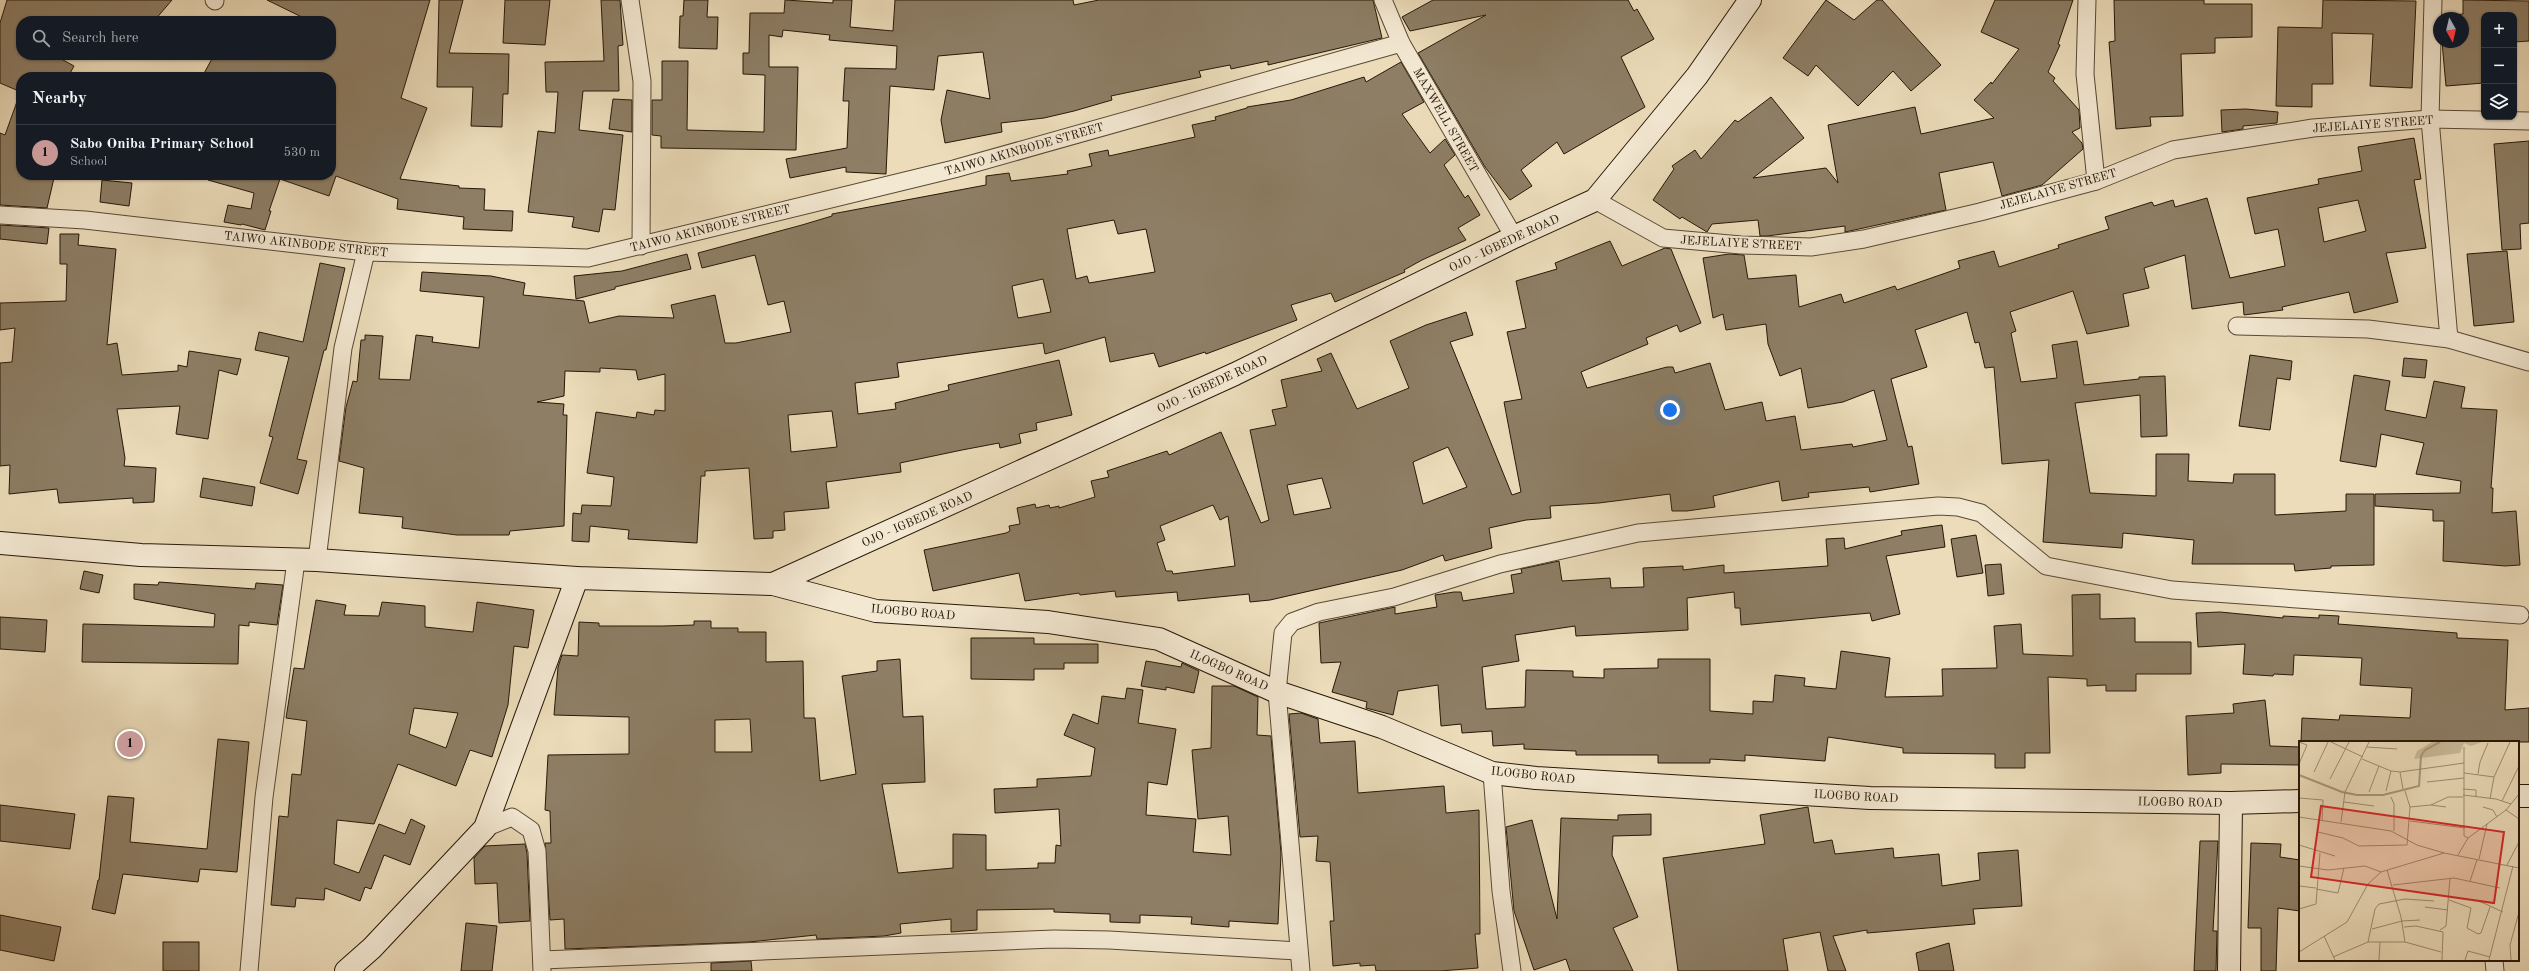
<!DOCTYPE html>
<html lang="en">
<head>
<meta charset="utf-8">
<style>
	:root { --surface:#171b24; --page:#242831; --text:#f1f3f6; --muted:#9ea1a6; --line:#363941; --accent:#c59692 }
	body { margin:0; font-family:"Old Standard TT",serif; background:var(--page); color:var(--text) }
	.controls { position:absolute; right:12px; top:12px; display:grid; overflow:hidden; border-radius:8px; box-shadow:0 1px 3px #0004 }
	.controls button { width:36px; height:36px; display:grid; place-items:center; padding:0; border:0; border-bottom:1px solid var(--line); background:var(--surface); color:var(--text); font:20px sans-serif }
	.compass { position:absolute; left:2433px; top:12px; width:36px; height:36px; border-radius:50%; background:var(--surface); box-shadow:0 1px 3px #0004; rotate:172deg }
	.you { position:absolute; left:1670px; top:410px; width:14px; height:14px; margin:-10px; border:3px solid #fff; border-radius:50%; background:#1a73e8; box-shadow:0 0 0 6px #1a73e833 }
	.badge { display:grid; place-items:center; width:26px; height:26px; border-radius:50%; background:var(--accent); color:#111; font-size:13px; font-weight:700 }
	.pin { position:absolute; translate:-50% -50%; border:2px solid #fff; box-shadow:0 1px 4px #0006 }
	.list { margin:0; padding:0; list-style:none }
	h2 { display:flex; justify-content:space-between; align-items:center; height:52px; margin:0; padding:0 16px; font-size:17px }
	h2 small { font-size:13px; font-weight:400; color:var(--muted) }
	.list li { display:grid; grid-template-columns:26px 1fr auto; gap:12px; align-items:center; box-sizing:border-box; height:56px; padding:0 16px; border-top:1px solid var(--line) }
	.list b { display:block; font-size:15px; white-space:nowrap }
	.list p { margin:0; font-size:13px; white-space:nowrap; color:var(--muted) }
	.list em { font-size:13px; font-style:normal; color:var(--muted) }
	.icon { flex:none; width:22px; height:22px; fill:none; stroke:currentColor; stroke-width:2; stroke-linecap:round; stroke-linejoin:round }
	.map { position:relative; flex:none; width:2529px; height:971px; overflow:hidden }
	.search { position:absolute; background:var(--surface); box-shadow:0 1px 3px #0004; left:16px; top:16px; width:320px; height:44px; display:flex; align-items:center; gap:10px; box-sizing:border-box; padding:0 14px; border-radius:16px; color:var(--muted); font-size:15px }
	.panel { position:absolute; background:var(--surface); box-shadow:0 1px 3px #0004; left:16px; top:72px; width:320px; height:108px; border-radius:16px }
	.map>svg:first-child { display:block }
</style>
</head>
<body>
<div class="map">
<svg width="2529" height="971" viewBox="0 0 2529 971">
	<rect width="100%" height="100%" fill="#ecdcba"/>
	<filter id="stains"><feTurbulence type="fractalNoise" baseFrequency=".005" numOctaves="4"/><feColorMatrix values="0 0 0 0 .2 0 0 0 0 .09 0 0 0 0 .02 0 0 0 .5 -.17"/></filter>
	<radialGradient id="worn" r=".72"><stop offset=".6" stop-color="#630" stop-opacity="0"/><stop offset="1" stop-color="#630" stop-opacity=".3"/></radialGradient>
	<g fill="#8d7e65" stroke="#271808" fill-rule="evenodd">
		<path d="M7 0H172L154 21H21V55H54L74 66 68 77H21V92L0 83V23Z"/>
		<path d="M267 0H430L401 98 427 108 400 179 459 186V188L485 189 484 210 513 211 512 231 463 229 464 217 397 209 398 199 336 176 329 196 280 179 269 211H271L265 230 242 224 241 225 224 222 228 205 251 209 254 193 208 180 209 175H332L331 77H202L214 55H331V21H310Z"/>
		<path d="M439 0H463L449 53 509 54 508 94H503L502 127 471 126 473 87H437Z"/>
		<path d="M505 0H550L545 45 503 43Z"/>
		<path d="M601 0H620L623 45 618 46 619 91H583L579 130 623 135 615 210 603 209 599 232 572 227 574 217 528 212 538 131 555 133 558 92H546L545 62 604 61Z"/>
		<path d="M684 0H708L707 17H718L717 49 679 48 680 16H683Z"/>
		<path d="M785 0 833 3V0H852L850 27 893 31 895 0H1073L1074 5 1099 0H1373L1382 38 1268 65V61L1231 69 1230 65 1199 71 1201 77 1111 96 1112 100 1074 111 1044 118 1001 123 1002 132 945 143 941 120 947 90 990 99 983 52 938 56 934 90 890 86 886 174 846 172V167L790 178 786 159 847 148 849 101H843L845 68 896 69 897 46 829 40 830 35 783 30 782 37 769 35V67H798L796 150 661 148V136L652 135V100H662V61H688L687 130 764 132 765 75 743 74V53H749L750 13H784Z"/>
		<path d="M1433 0H1628L1634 11 1637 9 1654 39 1621 57 1645 107 1564 154 1557 142 1521 170 1532 186 1510 200 1485 167 1418 53 1486 15 1410 31 1402 17Z"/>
		<path d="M1826 0 1854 20 1877 0H1882L1941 65 1911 91 1893 71 1858 106 1816 65 1808 76 1783 58Z"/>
		<path d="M1995 0H2073L2058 44 2060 45 2048 72 2055 78 2053 81 2079 110 2080 128 2072 132 2082 143 2083 149 2042 185 2002 196 1993 162 1939 173 1946 210 1845 232V226L1767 236H1760L1758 220 1712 224 1707 232 1682 217 1680 219 1653 200 1674 169 1672 166 1695 150 1701 159 1735 120 1738 122 1771 97 1804 138 1753 178 1826 168 1838 183 1828 125 1915 107 1921 134 1994 118 1974 100 1991 82 1992 84 2019 49 1981 32Z"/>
		<path d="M2114 0H2204V4H2252V37L2215 38V53L2181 54 2183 116 2150 117 2151 126 2116 129 2109 42 2115 41Z"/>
		<path d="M2323 0 2416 1 2412 88 2370 86 2373 34 2332 33 2333 84H2312V107L2276 106 2278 27 2322 28Z"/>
		<path d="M2463 0 2529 1V41L2514 42V15H2484V83L2446 86 2442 42H2463V18H2443V16L2463 14Z"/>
		<path d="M1401 62 1424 102 1402 114 1430 153 1445 139 1455 155 1444 165 1465 198 1468 195 1480 215 1458 228 1466 240 1422 260 1404 270 1405 272 1335 302 1331 293 1291 305 1297 320 1206 354 1205 352 1159 367 1154 353 1110 362 1105 337 1045 354 1043 343 897 363 899 377 855 383 858 414 896 409 895 403 949 390 948 385 1059 360 1072 415 1036 423 1037 430 1019 434 1021 443 1000 448 999 443 962 450 900 463 901 472 826 482 829 508 784 512 785 530 773 531V538L754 539 749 468 705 471V476H701L697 543 628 539 629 530 590 526 589 542 572 541 573 513 581 514 582 505 611 506 614 477 587 473 596 412 636 418 637 412 654 415 655 410 665 411V374L638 380 636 370 600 368V372L565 371 564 396 537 402 564 404 563 415H567L564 526 510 531 509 535H457L402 528 403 517 359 513 364 468 339 461 346 407 353 381 357 382 361 340H365V335L383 336 379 379 410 380 416 335 433 337 432 342 479 348 484 297 420 291 422 272 491 276 525 283 523 295 584 301 589 323 619 316 674 318 671 305 715 295 725 343H736L791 332 784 301 768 305 755 255 702 268 698 253 802 225 832 216V214L986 185V176L1009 173 1011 181 1068 174 1067 171 1092 166 1089 154 1108 150 1109 156 1195 137 1192 125 1216 120 1215 117 1247 108V107L1291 100 1364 77 1366 82ZM1114 220 1118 234 1146 229 1155 272 1089 283 1087 276 1076 279 1067 229ZM1043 279 1051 312 1018 318 1012 286ZM832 411 837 447 791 452 788 415Z"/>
		<path d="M19 96H21V175L54 178 47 208 0 205V133L5 135Z"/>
		<path d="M613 99 632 100V132L609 129Z"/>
		<path d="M2246 109 2278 112 2277 123 2243 126V129L2222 132 2221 110Z"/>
		<path d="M2414 138 2421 179 2414 180 2426 248 2386 253 2398 302 2354 313 2349 292 2282 307 2283 310 2244 315 2243 302 2192 309 2185 255 2144 268 2149 288 2123 294 2129 326 2087 334 2073 291 2010 312 2016 331 2011 333 2021 382 2057 378 2052 345 2077 341 2084 385 2139 379V377L2165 376 2167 436 2141 437 2140 395 2075 403 2090 493 2156 496V454H2189L2188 481 2233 483 2234 474H2275V515L2346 511V494H2374V565L2331 566V568L2295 571 2294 564H2192L2194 540 2123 533 2122 548 2043 542 2049 460 2002 464 1994 367 1985 368 1979 342 1975 343 1967 312 1915 330 1927 367 1891 379 1908 447 1912 446 1919 484 1870 492 1869 487 1808 493 1809 497 1782 501 1779 481 1713 496 1715 507 1687 511H1672L1670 494 1599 503 1550 506 1551 518 1526 520 1489 528 1492 548 1445 561 1443 555 1402 570 1270 600 1250 602 1249 594 1178 601 1177 592 1116 597 1115 591 1080 595 1079 593 1025 601 1019 573 933 591 924 550 1006 533 1010 531 1009 526 1020 524 1017 508 1035 504 1036 508 1049 505 1050 508 1059 506V508L1095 497 1091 481 1109 477 1107 471 1167 451 1169 455 1221 432 1261 523 1269 520 1250 430 1276 425 1272 410 1287 407 1281 380 1322 371 1317 359 1331 353 1357 409 1409 388 1390 341 1426 325 1466 312 1473 335 1450 342 1512 495 1521 492 1504 402 1522 399 1507 332 1526 328 1516 281 1557 269 1555 263 1610 241 1622 266 1665 248 1671 249 1701 323 1680 332 1677 325 1646 338 1648 344 1581 372 1587 388 1667 367H1673L1675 373 1710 363 1725 410 1762 402 1766 421 1795 416 1801 450 1852 444 1853 447 1887 440 1874 390 1843 402 1808 408 1801 368 1780 376 1768 344 1766 324 1726 330 1723 314 1713 318 1703 258 1729 254 1744 255 1748 279 1796 275 1799 307 1841 294 1844 303 1895 286 1897 290 1960 268 1958 261 1994 251 1999 267 2059 248 2058 245 2109 229 2105 217 2152 202 2154 206 2173 200 2175 207 2207 198 2230 278 2285 266 2278 229 2255 234 2247 198 2319 184 2318 179 2362 171 2358 147ZM2358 200 2366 231 2324 242 2318 208ZM1448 447 1467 487 1423 504 1413 462ZM1322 478 1331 508 1294 515 1287 485ZM1213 505 1220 520 1228 516 1235 566 1173 574 1172 571H1166L1157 543 1165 540 1160 526Z"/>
		<path d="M2529 141V223L2520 224 2521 249 2502 250 2494 144Z"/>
		<path d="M102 180 132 183 129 206 100 202Z"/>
		<path d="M0 225 49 228 47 244 0 239Z"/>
		<path d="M60 234H79L78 245 116 249 107 345 117 343 122 375 178 371V365L187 367 189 351 241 359 237 375 219 370 208 439 176 434 180 406 117 409 125 458 124 466 156 468 154 502 133 503V498L59 503 57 489 9 494 10 465 0 466V363L12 362 15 328 0 330V303L66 301 67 264H60Z"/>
		<path d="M2507 251 2514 322 2474 326 2467 254Z"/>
		<path d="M687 254 691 269 615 287V289L576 299 574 276 622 271Z"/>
		<path d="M320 263 345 268 326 350H324L297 459 307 461 298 494 260 483 273 437 269 436 289 357 255 350 259 332 303 342Z"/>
		<path d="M2250 355 2292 361 2290 380 2277 378 2270 430 2239 426Z"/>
		<path d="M2404 358 2427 360 2425 378 2402 376Z"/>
		<path d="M2354 375 2390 381 2385 410 2426 418 2434 381 2465 387 2461 408 2497 410 2491 488H2493L2492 513 2516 511 2520 565 2505 566 2443 561 2444 521H2433V510L2375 506V494L2460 493 2461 481 2416 474 2424 443 2381 434 2376 467 2340 461Z"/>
		<path d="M203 478 255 487 252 506 200 497Z"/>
		<path d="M1942 525 1945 547 1886 556 1900 614 1872 621 1870 613 1741 625 1740 608H1735L1734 592 1687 598 1688 630 1576 636 1575 626 1515 635 1519 661 1482 667 1486 709 1525 707 1526 670 1573 671V677L1604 678V669L1658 668V659H1710V711L1753 714V701L1773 702 1775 675 1805 678 1804 686 1836 689 1841 651 1890 658 1885 697 1943 696 1942 669 1997 668 1994 626 2021 624 2023 654 2073 656 2072 595 2100 594V619L2135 618V642H2191V674H2136V691H2106V685L2087 686V679L2048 677 2050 753H2025V768H1995V754L1903 753V748L1828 737 1825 761 1745 755V761L1710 759V763H1658V755H1576V751L1524 749V744L1493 746 1492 731 1462 733 1461 724 1441 726 1438 685 1398 691 1393 715 1366 708 1367 702 1332 692 1341 662 1321 663 1319 623 1395 607V614L1437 607 1435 595 1454 592H1461L1463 601 1514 593 1511 575 1522 573 1521 569 1559 561 1562 581 1610 578 1611 588 1644 587 1643 568 1683 566V570L1724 565V573L1828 566 1826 539 1844 538 1845 549 1902 535 1901 531Z"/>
		<path d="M1976 535 1983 573 1957 577 1951 539Z"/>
		<path d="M2001 564 2004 594 1988 596 1985 565Z"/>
		<path d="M84 571 103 575 99 593 80 589Z"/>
		<path d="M159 582 255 589 256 583 283 585 277 625 249 622V626L239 625 238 664 82 662 83 624 214 627 215 614 134 599V584L158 585Z"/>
		<path d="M316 600 346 605 344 615 379 616 382 602 425 606V627L473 632 477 602 534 610 528 648 514 646 508 705 492 757 470 750 456 786 398 764 374 824 337 820 334 864 359 873 379 824 405 834 411 819 425 826 410 865 384 855 371 889 365 887 360 901 325 888 324 900 296 898 295 907 271 905 279 816 288 817 292 774 301 775 307 721 286 718 294 668 304 669ZM414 708 458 713 446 748 409 734Z"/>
		<path d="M2220 612 2283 618V616L2319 618V615L2339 616 2338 624 2457 633V638L2508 640 2505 710 2529 708V742H2301L2302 718 2339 720 2340 715 2410 718 2412 688 2360 685 2362 658 2294 655 2293 675 2274 674 2273 676 2243 674 2245 644 2198 647 2196 613Z"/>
		<path d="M0 617 47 620 45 652 0 649Z"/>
		<path d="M694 621H711V628H738V632H766V662L803 661 804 718H815L820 781 856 774 842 676 877 671V661L900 659 903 717 923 716 925 782 882 784 898 873 953 868V834L986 835V870L1038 868V863H1055L1056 845 1061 846 1059 809 995 813 994 789 1037 787V779L1091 776 1095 748 1064 735 1073 714 1098 724 1102 696 1125 699 1127 688 1143 690 1138 723 1176 729 1167 785 1148 782 1146 815 1196 819 1193 852 1231 855 1228 816 1198 819 1192 750 1211 748 1212 686H1234L1258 697 1257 735 1271 736 1281 853 1278 924 1229 921V927L1191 924 1192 917 1140 915V923L1110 922V914L1054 912V909L977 910V930L951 932V919L900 924 901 933 884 936 817 939 816 935 749 942 565 949 564 919 550 920 545 843H551L550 811 545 810 548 755 629 754V717L554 715 558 667 562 655 578 656 579 622 599 623V626H663L694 625ZM750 719 752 752H715V720Z"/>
		<path d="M971 638H1034V644H1098V663H1064V669H1034V680L971 679Z"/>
		<path d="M1146 661 1181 667 1182 663 1199 671 1194 693 1166 687V690L1141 686Z"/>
		<path d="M2265 700 2270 746 2300 747V765L2221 764V773L2188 775 2186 716 2234 713 2233 704Z"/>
		<path d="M1301 713 1318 719 1320 743 1355 741 1358 793 1444 786 1446 813 1479 810 1480 934H1475L1478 968 1440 971H1376L1375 965 1360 966V963L1333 966 1330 921H1334L1330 862 1316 861 1318 836 1300 837 1289 714Z"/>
		<path d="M218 739 249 742 237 872 200 869 198 882 123 874 115 914 92 909 98 880H99L108 796 134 798 130 842 207 849Z"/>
		<path d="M0 805 75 814 70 849 0 841Z"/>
		<path d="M1808 807 1814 843 1832 840 1835 854 1893 848 1894 858 1939 854 1942 886 1980 880 1978 853 2018 850 2022 906 1973 909 1975 924 1867 933V930L1833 936 1846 971H1828L1820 932 1783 939 1788 971H1678L1663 858 1765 844 1760 815Z"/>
		<path d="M1651 814V835L1613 836 1612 855 1638 917 1613 928 1633 971H1570L1566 959 1534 970 1514 911 1506 827 1532 820 1557 919 1561 818 1618 820V815Z"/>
		<path d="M2200 841H2218L2213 931H2217L2216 971H2194Z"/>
		<path d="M2251 843 2281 844 2280 857 2300 860V911L2278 908 2276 971H2261V928H2248Z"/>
		<path d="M525 844 527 853 530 921 499 923 497 883 475 884 474 858 485 846Z"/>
		<path d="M0 915 61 927 54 961 0 950Z"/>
		<path d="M466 923 497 926 492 971H461Z"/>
		<rect x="163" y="942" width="36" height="29"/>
		<path d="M1949 943 1954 971H1919L1916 953Z"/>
		<path d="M751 961 752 971H711V963Z"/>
	</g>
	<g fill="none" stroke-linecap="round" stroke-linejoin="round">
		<g stroke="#584934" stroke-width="19">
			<g id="street">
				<path d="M214 0 215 1"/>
				<path d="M630 0 642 81 641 246"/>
				<path d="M1383 0 1401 43 1514 237"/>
				<path d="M2087 0 2085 74 2096 181"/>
				<path d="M2433 0 2430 119 2449 339"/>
				<path d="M1595 200 1663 238 1741 245 1811 247 1864 239 1980 212 2096 181 2173 150 2313 128 2430 119 2529 121"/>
				<path d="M0 215 85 220 366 252 588 258 954 169 1401 43"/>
				<path d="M2237 326 2368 329 2449 339 2529 362"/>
				<path d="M317 560 343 348 366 252"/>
				<path d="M1492 773 1501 891 1512 971"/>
				<path d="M485 828 512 817 531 830 537 851 542 971"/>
				<path d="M542 960 1054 939 1109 940 1298 951"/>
				<path d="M2494 960 2495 971"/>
				<path d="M249 971 264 797 296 561"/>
				<path d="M1301 971 1277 692 1283 633 1292 622 1319 612 1394 597 1500 564 1638 533 1938 506 1958 507 1981 513 2046 566 2172 590 2520 615"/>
			</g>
		</g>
		<g stroke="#271808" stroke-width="24">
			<g id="secondary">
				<path d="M0 543 141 555 317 560 577 578 773 584 1235 374 1514 237 1595 200 1697 76 1750 0"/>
				<path d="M773 584 876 611 1048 622 1159 639 1277 692 1382 727 1492 773 1536 778 1870 798 2231 803 2300 801"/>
				<path d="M2518 796H2529"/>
				<path d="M346 971 372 948 485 828 577 578"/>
				<path d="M2229 971 2231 803"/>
			</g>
		</g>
		<use href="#street" stroke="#f3e8d2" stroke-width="17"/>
		<use href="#secondary" stroke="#f3e8d2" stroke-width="22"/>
	</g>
	<g text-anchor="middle" stroke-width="4" stroke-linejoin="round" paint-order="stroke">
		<g font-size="12" fill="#271808" stroke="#f3e8d2">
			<text transform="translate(1446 120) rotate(60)" y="4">MAXWELL STREET</text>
			<text transform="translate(2373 124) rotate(-4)" y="4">JEJELAIYE STREET</text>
			<text transform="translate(1024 149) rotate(-16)" y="4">TAIWO AKINBODE STREET</text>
			<text transform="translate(2058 189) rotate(-16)" y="4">JEJELAIYE STREET</text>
			<text transform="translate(710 228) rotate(-14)" y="4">TAIWO AKINBODE STREET</text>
			<text transform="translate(1504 243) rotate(-25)" y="4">OJO - IGBEDE ROAD</text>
			<text transform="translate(1741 243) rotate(3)" y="4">JEJELAIYE STREET</text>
			<text transform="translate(306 244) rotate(6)" y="4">TAIWO AKINBODE STREET</text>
			<text transform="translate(1212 384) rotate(-25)" y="4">OJO - IGBEDE ROAD</text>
			<text transform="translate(917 519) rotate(-24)" y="4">OJO - IGBEDE ROAD</text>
			<text transform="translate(913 612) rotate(5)" y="4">ILOGBO ROAD</text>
			<text transform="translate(1229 670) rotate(24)" y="4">ILOGBO ROAD</text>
			<text transform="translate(1533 775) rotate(6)" y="4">ILOGBO ROAD</text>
			<text transform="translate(1856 796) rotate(3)" y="4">ILOGBO ROAD</text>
			<text transform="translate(2180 802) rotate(1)" y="4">ILOGBO ROAD</text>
		</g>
	</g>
	<g transform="translate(2299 741)">
		<rect width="220" height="220" fill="#ecdcba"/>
		<path d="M133 1H183L172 5 165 2 161 12 115 18 118 10Z" fill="#cbbb9c"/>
		<path fill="none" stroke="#a9997d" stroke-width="2" d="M0 34 43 51 58 54H84L120 45 122 15 126 9 141 1"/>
		<path fill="none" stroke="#9d8e73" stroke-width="1" d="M0 1 8 4 0 23M32 1 64 16M68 6 98 8M165 6V95L169 97M63 18 92 30 101 31 165 22M15 31 29 1M101 31 104 48M165 32 195 36M179 33 181 21 189 2M31 38 50 1M128 41 165 37M164 48 177 49V56M87 50 92 30M70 51 80 25M164 54 197 58 212 63M92 56 95 63V90M0 57 24 59 23 79M191 58 195 36 211 1M203 60 220 25M45 61 75 65M132 64 147 66M111 66 132 64 149 56H164M184 66 194 69 198 76M207 69 220 78M0 76 92 90 118 104 145 112M111 80 166 87M42 81 46 51 70 1M19 91 44 97 60 105 108 104 111 66 106 50M0 104 36 115M159 114 169 97 207 69 220 53M180 118 188 83M208 124 220 101M0 125 29 129 66 125 82 131M88 129 102 176 106 201M171 140 178 119M94 144 155 137 201 147M0 145 17 147M17 148 39 152 45 127M150 159 172 167 168 187 179 193 182 192 191 166M180 160 204 171M126 166 149 169M0 168 17 163 21 112M105 186 117 185 144 191 143 219M73 188 103 180 121 179M141 189 147 185 151 137M25 195 36 219M69 201 76 168 80 163 106 158 135 160M0 211 48 181 69 143 82 131 145 112 220 127M34 216 69 201H106L142 211M80 219 81 201M166 219 169 210 191 216M190 219 214 125M212 219 211 204 220 171"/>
		<path fill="#d62828" fill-opacity="0.15" stroke="#d62828" stroke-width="2" d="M22 65 205 91 195 162 12 136Z"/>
		<rect width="220" height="220" fill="none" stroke="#271808" stroke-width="2"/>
	</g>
	<rect width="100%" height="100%" filter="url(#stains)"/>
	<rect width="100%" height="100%" fill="url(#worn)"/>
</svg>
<div class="controls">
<button>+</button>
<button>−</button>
<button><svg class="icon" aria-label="layers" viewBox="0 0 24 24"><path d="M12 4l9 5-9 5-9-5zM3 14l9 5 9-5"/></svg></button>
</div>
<svg class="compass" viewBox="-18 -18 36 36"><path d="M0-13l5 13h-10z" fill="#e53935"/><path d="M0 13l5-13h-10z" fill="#9ea1a6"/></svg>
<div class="you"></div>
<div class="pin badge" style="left:130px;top:744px">1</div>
<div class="search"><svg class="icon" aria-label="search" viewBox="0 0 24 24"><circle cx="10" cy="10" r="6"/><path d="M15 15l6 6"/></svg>Search here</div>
<section class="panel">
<h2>Nearby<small></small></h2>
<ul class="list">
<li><span class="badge">1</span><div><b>Sabo Oniba Primary School</b><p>School</p></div><em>530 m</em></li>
</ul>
</section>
</div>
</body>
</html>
